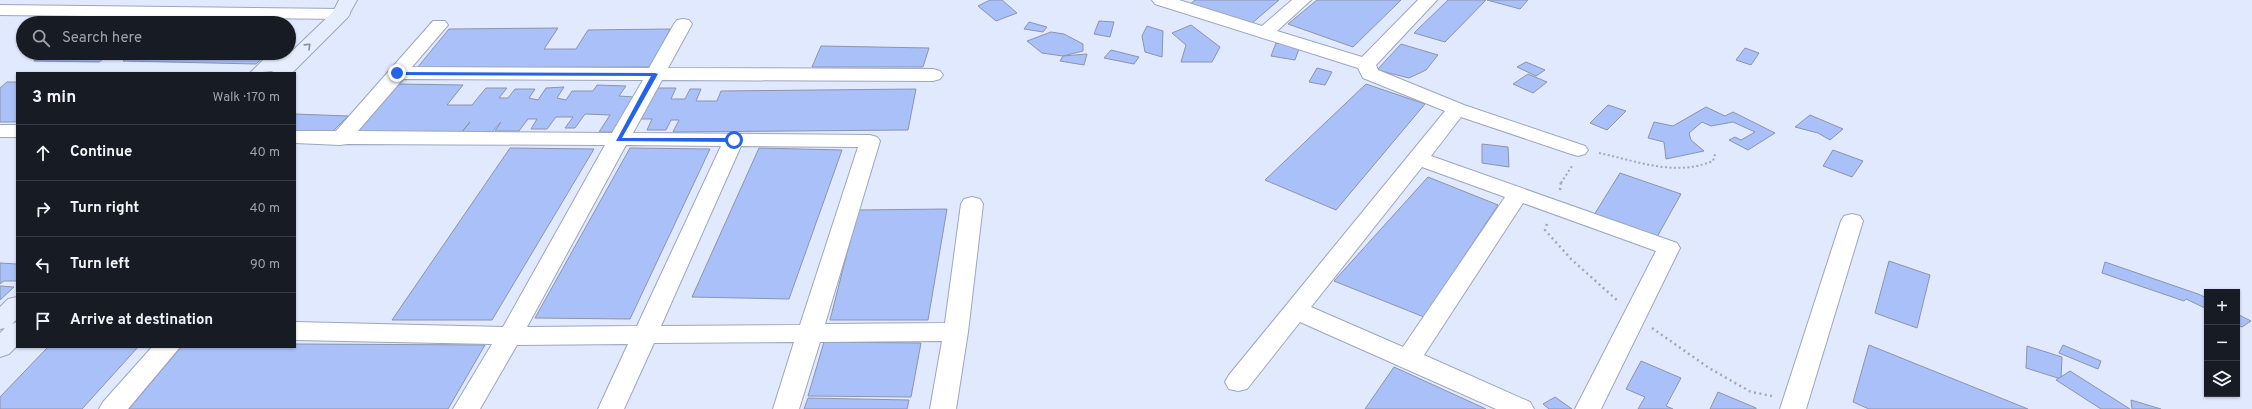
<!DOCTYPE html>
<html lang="en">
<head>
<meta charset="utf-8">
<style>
	:root { --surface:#171b24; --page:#242831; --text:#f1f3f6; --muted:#9ea1a6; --line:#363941 }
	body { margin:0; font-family:Overpass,sans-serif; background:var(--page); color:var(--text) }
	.controls { position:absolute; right:12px; bottom:12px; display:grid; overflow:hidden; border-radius:0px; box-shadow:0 1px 3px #0004 }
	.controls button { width:36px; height:36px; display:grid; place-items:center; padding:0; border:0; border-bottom:1px solid var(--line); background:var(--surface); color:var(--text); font:20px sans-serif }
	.stop { position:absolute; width:12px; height:12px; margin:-9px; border:3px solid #2563eb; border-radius:50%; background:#fff }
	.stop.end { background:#2563eb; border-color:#fff; box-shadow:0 1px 4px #0008 }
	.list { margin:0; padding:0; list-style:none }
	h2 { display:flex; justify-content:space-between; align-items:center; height:52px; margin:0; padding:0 16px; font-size:17px }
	h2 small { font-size:13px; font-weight:400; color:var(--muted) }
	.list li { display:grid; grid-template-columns:26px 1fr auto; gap:12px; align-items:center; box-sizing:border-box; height:56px; padding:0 16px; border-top:1px solid var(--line) }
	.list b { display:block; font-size:15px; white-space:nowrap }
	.list em { font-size:13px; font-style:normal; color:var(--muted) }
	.icon { flex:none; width:22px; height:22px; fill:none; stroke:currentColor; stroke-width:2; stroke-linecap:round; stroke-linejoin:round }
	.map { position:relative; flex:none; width:2252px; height:409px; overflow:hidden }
	.search { position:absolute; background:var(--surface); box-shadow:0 1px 3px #0004; left:16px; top:16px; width:280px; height:44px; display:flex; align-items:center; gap:10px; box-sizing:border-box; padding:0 14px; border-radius:22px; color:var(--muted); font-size:15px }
	.panel { position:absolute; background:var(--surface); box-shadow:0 1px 3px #0004; left:16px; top:72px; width:280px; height:276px; border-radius:0px }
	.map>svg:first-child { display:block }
</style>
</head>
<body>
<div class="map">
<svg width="2252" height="409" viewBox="0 0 2252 409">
	<rect width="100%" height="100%" fill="#e1e9ff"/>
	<g fill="#aac0f9" stroke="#8b94ad">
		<path d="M990 0H1002L1017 13 996 21 978 6Z"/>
		<path d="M1195 0H1279L1251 24 1189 5Z"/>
		<path d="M1317 0H1401L1353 47 1288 24Z"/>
		<path d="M1448 0H1486L1445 42 1414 33Z"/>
		<path d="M1487 0H1528L1520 9Z"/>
		<path d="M1099 21 1114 22 1110 37 1094 34Z"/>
		<path d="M1029 22 1047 27 1043 32 1024 29Z"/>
		<path d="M1191 25 1220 47 1212 62H1181L1186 45 1172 33Z"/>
		<path d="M1147 26 1163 31 1162 57 1145 52 1142 36Z"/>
		<path d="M558 28 544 49H576L588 30 670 29 651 67 417 68 449 29Z"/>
		<path d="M1051 32 1064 34 1083 44V51L1063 56 1042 53 1027 41Z"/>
		<path d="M1276 43 1300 46 1295 60 1271 56Z"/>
		<path d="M1401 44 1438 55 1426 70 1409 78 1377 70Z"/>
		<path d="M821 46 929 48 923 67H812Z"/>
		<path d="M1745 48 1759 53 1751 65 1736 60Z"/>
		<path d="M1111 50 1139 57 1134 64 1104 58Z"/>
		<path d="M46 53H111L99 62 34 61Z"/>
		<path d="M133 53H268L256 64 123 61Z"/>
		<path d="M1087 54 1084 65 1060 61 1063 56Z"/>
		<path d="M1526 62 1545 70 1536 76 1517 67Z"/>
		<path d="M1317 68 1332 72 1325 85 1309 82Z"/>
		<path d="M1528 74 1547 82 1533 93 1513 84Z"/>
		<path d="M7 82H17V121L15 122H0V88Z"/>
		<path d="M399 84 463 85 447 105H472L486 88H507L499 98H508L515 89H535L529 98 538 100 546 88 564 87 557 98 566 100 572 91H593L597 85 626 86 619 96 635 97 612 132H599L610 115 585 114 575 128H565L573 117H556L547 129H531L537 119H528L519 131H495L501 122 492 132H462L470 122 459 135 356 134Z"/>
		<path d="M1366 84 1425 104 1336 210 1265 180Z"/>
		<path d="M656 88H676L671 99H685L690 89H701L696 101H717L721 91 916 89 908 130 673 132 679 120H671L666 130H647L652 119H640Z"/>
		<path d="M1608 105 1626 111 1607 130 1590 123Z"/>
		<path d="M1706 107 1725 116 1733 112 1775 133 1748 150 1729 140 1735 137 1741 140 1755 132 1733 122 1711 126 1702 122 1689 133 1691 140 1704 151 1666 159 1664 142 1648 138 1654 122 1673 126Z"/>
		<path d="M295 114 348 116 332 132 295 131Z"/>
		<path d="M1810 115 1843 129 1830 140 1818 133 1795 127Z"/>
		<path d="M1482 144 1508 147 1509 167 1482 163Z"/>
		<path d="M510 148 594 149 492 320H392Z"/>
		<path d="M630 148 710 149 630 319 535 318Z"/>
		<path d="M759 148 842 150 789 299 692 297Z"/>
		<path d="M1833 150 1863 161 1852 177 1823 166Z"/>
		<path d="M1620 173 1681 194 1657 237 1594 215Z"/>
		<path d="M1428 177 1498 205 1424 317 1334 281Z"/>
		<path d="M947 209 928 320H830L858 210Z"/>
		<path d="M1889 261 1930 275 1917 328 1875 313Z"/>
		<path d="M2105 262 2198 294 2207 298V309L2186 299 2184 301 2102 273Z"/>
		<path d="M0 263 17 264V281H4L0 284Z"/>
		<path d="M0 286 14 287 0 300Z"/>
		<path d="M2237 314 2251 321 2242 327 2237 325Z"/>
		<path d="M824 342 921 343 911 397 808 396Z"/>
		<path d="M295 344 485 345 448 409H129L181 347H295Z"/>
		<path d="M1869 345 2028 409H1869L1853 402Z"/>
		<path d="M2063 345 2101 361 2098 369 2059 353Z"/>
		<path d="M2027 346 2062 357 2061 379 2026 368Z"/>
		<path d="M48 347H138L82 409H0V397Z"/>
		<path d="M1641 361 1681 378 1666 406 1673 409H1638L1645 397 1626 389Z"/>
		<path d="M1394 367 1486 409H1365Z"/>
		<path d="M2070 371 2130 409H2101L2056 380Z"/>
		<path d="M1718 392 1756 408V409H1710Z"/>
		<path d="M1555 397 1572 409H1549L1543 404Z"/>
		<path d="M808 398 909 400 907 409H804Z"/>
		<path d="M2131 400 2161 409H2132Z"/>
	</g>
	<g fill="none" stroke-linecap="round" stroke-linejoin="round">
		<g stroke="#9ca6bf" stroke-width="2">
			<g id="street">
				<path d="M1152 0H1179L1262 26 1292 0H1311L1277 31 1362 57 1418 0H1437L1376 65 1378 70 1464 105 1585 146 1588 150 1585 154 1578 156 1571 154 1461 117 1431 156 1677 243 1680 248 1601 409H1575L1656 251 1523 203 1424 355 1530 402 1534 409H1496L1300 322 1247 389 1238 391 1229 389 1225 382 1229 375 1445 111 1363 78 1358 68 1155 4ZM1422 167 1505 197 1403 347 1311 307Z"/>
				<path d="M0 5 341 9 347 10 350 14 347 18 341 19 0 15Z"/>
				<path d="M683 19 689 20 692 24 668 68 933 69 940 71 943 75 940 79 933 81 662 80 633 133 870 135 877 137 880 141 825 324 945 323 961 204 964 199 972 197 980 199 983 204 968 332 956 409H930L942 341 820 342 799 409H773L794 342 654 343 624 409H598L628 344 517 345 480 409H453L492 344 295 340V322L503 327 605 145 347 144 340 145 295 143V131H336L433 21H445L448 25 412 67 649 68 674 24 677 20ZM403 79 643 80 612 133 358 131ZM626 145 721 146 637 326 527 327ZM741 146 858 147 800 325 661 326Z"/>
				<rect x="0" y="125" width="17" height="12"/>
				<path d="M1852 214 1860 216 1863 221 1806 409H1780L1841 221 1844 216Z"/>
				<path d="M152 347H180L128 409H99L103 402Z"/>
			</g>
		</g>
		<g stroke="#9ca6bf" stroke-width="2">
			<g id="secondary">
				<path d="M339 0H357L347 18 292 73H271L273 71 250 73 270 53H289V51V54L333 12Z"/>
				<path d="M17 297V319L12 324 17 322V346L9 354 0 357V333L5 328 0 329V307L8 299Z"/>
			</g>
		</g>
		<g stroke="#a1a8ba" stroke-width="2" stroke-dasharray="2 2.5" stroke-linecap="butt">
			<path d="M1599 153C1637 161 1675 177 1713 161L1715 154"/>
			<path d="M1561 183 1572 166"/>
		</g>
		<g stroke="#a1a8ba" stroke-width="2.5" stroke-dasharray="2 3.5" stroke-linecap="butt">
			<path d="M1560 190 1561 182"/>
			<path d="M1547 224 1545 230 1571 259 1619 302"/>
			<path d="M1652 328 1709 368 1751 392 1772 396"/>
		</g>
		<use href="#street" fill="#fff" fill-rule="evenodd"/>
		<use href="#secondary" fill="#e6edfd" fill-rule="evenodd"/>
	</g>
	<defs><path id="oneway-chevron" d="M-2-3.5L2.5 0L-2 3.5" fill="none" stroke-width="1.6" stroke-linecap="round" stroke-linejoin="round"/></defs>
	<use stroke="#888e9a" href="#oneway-chevron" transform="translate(308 46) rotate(-44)"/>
	<path fill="#2563eb" d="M395 72 655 73 658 74 622 138H734L737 140 734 142 616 141 651 76 397 75Z"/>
</svg>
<div class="controls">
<button>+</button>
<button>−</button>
<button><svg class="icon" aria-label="layers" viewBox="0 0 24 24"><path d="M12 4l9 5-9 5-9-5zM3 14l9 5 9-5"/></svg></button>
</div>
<div class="stop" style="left:734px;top:140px"></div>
<div class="stop end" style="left:397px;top:73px"></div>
<div class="search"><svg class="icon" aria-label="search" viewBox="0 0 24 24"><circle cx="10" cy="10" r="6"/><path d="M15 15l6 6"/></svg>Search here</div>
<section class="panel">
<h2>3 min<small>Walk · 170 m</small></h2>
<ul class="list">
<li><svg class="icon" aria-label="ahead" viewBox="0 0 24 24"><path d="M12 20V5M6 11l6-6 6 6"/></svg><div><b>Continue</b></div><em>40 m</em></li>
<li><svg class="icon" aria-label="right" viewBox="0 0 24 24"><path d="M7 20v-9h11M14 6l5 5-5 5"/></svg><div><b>Turn right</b></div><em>40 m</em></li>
<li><svg class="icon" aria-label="left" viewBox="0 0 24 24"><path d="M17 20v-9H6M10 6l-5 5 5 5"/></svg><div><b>Turn left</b></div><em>90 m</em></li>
<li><svg class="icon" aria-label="arrive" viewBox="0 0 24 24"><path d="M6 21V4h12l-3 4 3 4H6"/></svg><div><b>Arrive at destination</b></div></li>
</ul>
</section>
</div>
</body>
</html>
